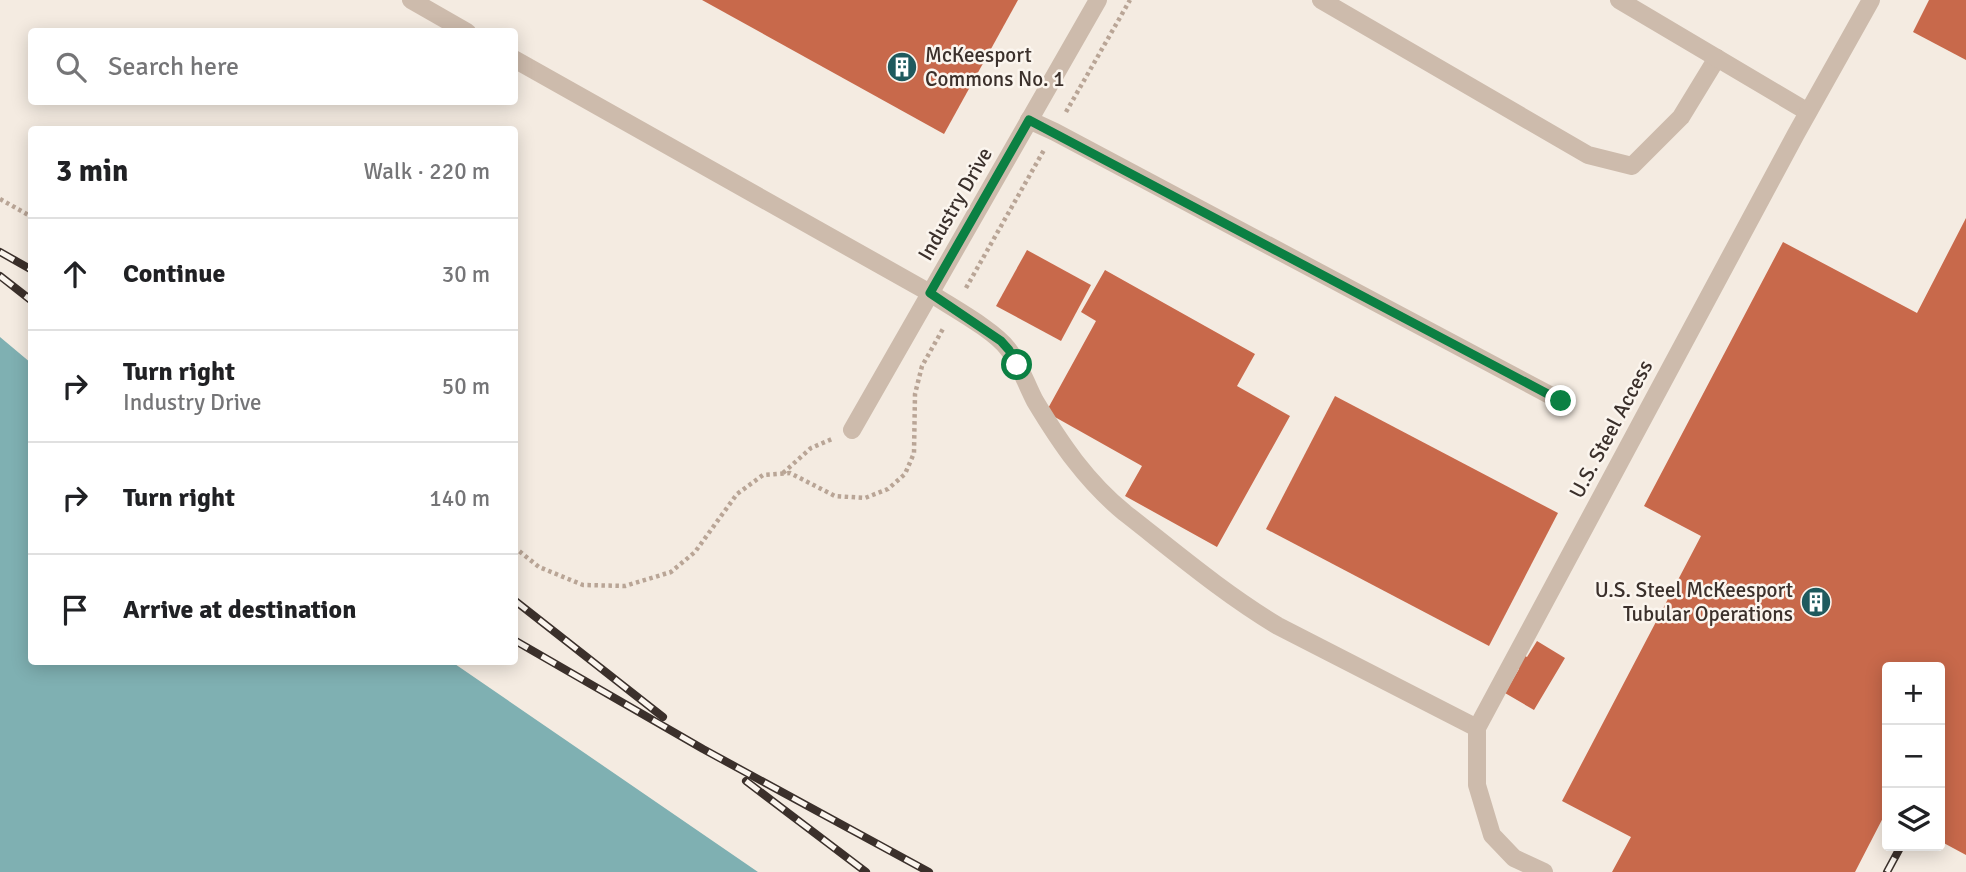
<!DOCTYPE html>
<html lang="en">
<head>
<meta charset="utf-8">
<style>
	:root { --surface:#fff; --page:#f2f2f2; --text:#202124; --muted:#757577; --line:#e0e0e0 }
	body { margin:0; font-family:Signika,sans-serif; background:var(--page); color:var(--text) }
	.controls { position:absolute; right:21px; bottom:21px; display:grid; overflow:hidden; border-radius:7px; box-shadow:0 4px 18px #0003 }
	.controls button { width:63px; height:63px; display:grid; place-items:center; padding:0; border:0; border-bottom:2px solid var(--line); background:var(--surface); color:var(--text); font:35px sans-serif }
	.stop { position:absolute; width:21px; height:21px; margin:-16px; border:5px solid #0b8043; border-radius:50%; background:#fff }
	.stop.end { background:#0b8043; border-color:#fff; box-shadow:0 2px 7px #0008 }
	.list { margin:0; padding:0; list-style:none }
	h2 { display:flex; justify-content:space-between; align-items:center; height:91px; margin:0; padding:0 28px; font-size:30px }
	h2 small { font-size:23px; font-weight:400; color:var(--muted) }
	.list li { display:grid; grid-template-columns:46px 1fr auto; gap:21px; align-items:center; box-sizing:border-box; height:112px; padding:0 28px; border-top:2px solid var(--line) }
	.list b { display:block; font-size:26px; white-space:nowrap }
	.list p { margin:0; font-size:23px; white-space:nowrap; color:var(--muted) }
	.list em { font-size:23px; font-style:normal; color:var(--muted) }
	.icon { flex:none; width:38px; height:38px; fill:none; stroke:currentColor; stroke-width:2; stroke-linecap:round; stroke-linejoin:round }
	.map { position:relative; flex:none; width:1966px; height:872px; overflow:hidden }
	.search { position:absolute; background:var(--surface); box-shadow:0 4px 18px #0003; left:28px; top:28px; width:490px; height:77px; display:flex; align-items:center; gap:18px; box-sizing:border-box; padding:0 24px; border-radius:7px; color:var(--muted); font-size:26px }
	.panel { position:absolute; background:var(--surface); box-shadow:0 4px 18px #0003; left:28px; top:126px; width:490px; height:539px; border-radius:7px }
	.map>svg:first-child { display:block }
</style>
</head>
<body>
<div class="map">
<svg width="1966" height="872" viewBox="0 0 1966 872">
	<rect width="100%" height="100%" fill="#f4ebe1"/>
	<path fill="#7fb0b2" d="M0 337 31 363 32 662H452L758 872H0Z"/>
	<g fill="#c8694b">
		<path d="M702 0H1018L944 134Z"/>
		<path d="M1929 0H1966V60L1913 32Z"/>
		<path d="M1966 218V855L1940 841V667H1887V813L1886 812 1855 872H1612L1631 837 1562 801 1701 536 1644 506 1783 242 1917 313Z"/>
		<path d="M1027 250 1091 285 1061 341 996 306Z"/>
		<path d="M1105 270 1255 354 1237 386 1290 416 1217 547 1125 496 1142 466 1046 412 1096 321 1081 312Z"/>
		<path d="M1335 396 1558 513 1489 646 1266 529Z"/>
		<path d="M1537 641 1565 658 1534 710 1505 693 1519 669 1514 667 1521 654 1527 657Z"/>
	</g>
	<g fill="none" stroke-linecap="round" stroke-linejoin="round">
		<g stroke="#b9a596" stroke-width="4.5" stroke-dasharray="3.5 3.5" stroke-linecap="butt">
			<path d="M1066 112 1130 0"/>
			<path d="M0 199 32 217"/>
			<path d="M966 288 1044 150"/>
			<path d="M783 473 811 448 832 439"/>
			<path d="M514 547 539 567 583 585 625 586 671 572 695 552 737 494 763 475 790 473 835 496 865 498 888 489 905 474 914 453 915 394 922 366 944 327"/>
		</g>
		<g stroke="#cdbbac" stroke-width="18">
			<path d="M411 0 467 32"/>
			<path d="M1321 0 1588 155 1632 166 1681 117 1717 58"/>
			<path d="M1619 0 1808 112"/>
			<path d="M514 59 930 293C951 307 994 330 1008 349 1020 364 1026 384 1035 401 1061 444 1086 481 1125 513 1175 552 1223 593 1278 626L1477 728"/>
			<path d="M1029 120 1055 132 1561 401"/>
			<path d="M852 430 1098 0"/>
			<path d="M1544 872 1514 858 1492 835 1477 785V728L1796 134 1871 0"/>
		</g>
		<g stroke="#3b302b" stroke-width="8">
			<g id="rail">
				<path d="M0 252 32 270"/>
				<path d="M0 276 32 301"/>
				<path d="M514 600 663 717"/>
				<path d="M514 640 703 749 929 872"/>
				<path d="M746 781 866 872"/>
				<path d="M1887 872 1901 846"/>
			</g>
		</g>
		<use href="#rail" stroke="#fbf5ee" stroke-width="5" stroke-dasharray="16" stroke-linecap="butt"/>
	</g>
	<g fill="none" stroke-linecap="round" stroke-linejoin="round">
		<path stroke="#0b8043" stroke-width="9" d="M1017 365 1009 350 1001 341 930 293 1029 120 1561 401"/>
	</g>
	<defs>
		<g id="building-disc" transform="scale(1.575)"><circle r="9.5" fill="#1f5a5e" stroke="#fbf5ee"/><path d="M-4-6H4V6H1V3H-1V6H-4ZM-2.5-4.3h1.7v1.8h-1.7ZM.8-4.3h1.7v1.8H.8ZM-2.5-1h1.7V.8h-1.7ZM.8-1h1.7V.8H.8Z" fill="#fff"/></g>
	</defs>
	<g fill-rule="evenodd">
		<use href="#building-disc" x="902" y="67"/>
		<use href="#building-disc" x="1816" y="602"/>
	</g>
	<g text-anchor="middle" stroke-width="5" stroke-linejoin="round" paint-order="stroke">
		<g font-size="21" fill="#3b302b" stroke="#fbf5ee" text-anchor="start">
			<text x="925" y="62">McKeesport<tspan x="925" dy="24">Commons No. 1</tspan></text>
			<text x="1793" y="597" text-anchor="end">U.S. Steel McKeesport<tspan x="1793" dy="24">Tubular Operations</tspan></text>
		</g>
		<g font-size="21" fill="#3b302b" stroke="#fbf5ee">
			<text transform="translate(955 204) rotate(-60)" y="7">Industry Drive</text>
			<text transform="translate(1611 429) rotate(-62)" y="7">U.S. Steel Access</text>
		</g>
	</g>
</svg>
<div class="controls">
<button>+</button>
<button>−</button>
<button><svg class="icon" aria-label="layers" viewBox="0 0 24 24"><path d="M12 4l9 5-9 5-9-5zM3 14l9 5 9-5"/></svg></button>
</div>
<div class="stop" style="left:1017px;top:365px"></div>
<div class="stop end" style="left:1561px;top:401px"></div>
<div class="search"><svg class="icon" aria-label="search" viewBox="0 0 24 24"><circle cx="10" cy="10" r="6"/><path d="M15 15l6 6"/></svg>Search here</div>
<section class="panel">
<h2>3 min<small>Walk · 220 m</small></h2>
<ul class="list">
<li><svg class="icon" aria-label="ahead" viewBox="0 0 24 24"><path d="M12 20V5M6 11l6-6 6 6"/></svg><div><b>Continue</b></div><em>30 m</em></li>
<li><svg class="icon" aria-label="right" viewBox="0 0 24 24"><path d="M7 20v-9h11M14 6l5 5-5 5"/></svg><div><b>Turn right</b><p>Industry Drive</p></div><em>50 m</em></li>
<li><svg class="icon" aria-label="right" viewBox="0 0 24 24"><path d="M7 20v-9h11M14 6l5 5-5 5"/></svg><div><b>Turn right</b></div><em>140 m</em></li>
<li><svg class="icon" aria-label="arrive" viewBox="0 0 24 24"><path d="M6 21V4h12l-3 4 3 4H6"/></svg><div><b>Arrive at destination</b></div></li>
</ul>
</section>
</div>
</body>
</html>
